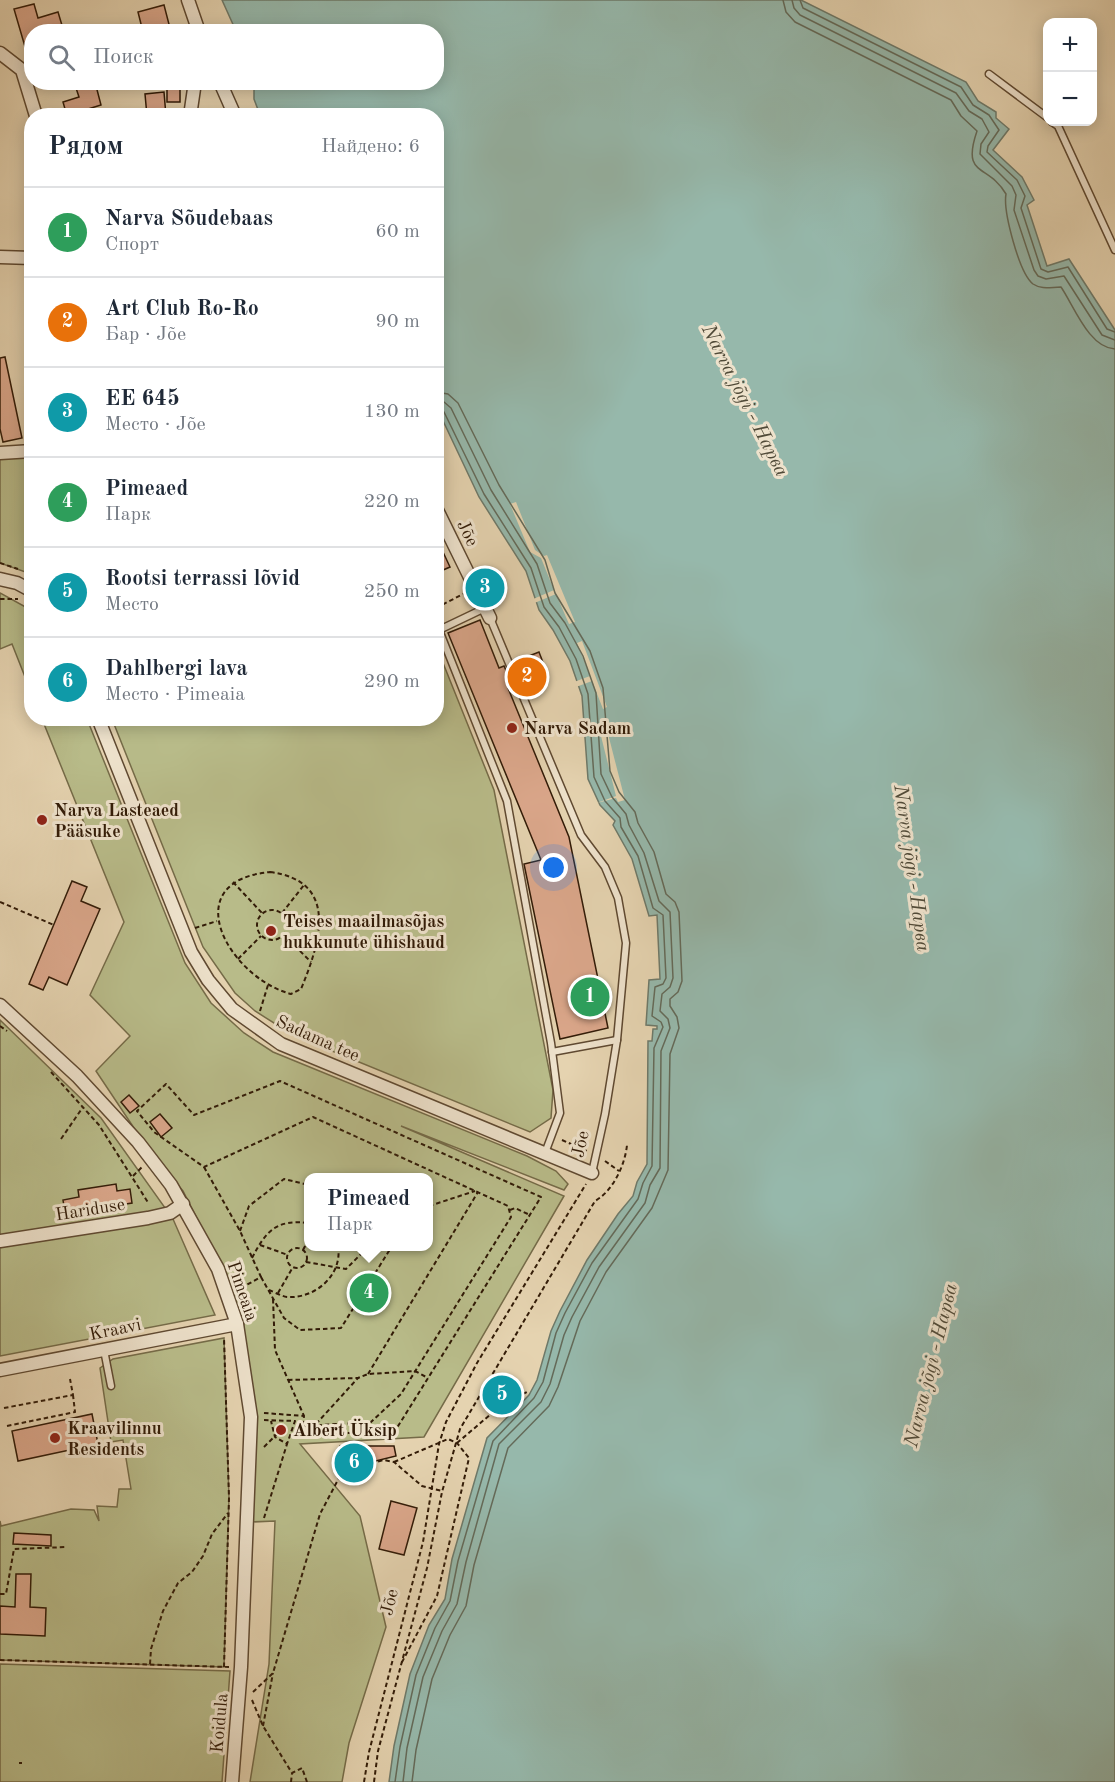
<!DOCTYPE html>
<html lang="ru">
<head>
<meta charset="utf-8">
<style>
	:root { --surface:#fff; --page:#f2f2f3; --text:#1f2937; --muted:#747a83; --line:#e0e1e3; --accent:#8f2418 }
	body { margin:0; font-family:"Old Standard TT",serif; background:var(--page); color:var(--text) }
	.controls { position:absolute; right:18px; top:18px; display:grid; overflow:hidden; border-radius:12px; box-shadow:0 3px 15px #0003 }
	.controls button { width:54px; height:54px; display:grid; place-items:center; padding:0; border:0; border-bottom:2px solid var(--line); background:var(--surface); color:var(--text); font:30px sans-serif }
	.you { position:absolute; left:554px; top:868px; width:21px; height:21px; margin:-15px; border:4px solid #fff; border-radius:50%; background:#1a73e8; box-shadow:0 0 0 9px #1a73e833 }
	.badge { display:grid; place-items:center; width:39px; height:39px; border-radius:50%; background:var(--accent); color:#fff; font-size:20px; font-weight:700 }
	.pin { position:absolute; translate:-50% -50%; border:3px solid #fff; box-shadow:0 2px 6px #0006 }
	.popup { position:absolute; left:304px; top:1173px; width:129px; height:78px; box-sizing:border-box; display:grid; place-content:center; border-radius:12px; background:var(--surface); filter:drop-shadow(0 2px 4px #0005); font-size:20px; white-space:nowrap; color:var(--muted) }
	.popup b { font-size:22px; color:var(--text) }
	.popup::after { content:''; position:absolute; left:50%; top:100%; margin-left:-12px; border:12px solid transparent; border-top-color:var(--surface) }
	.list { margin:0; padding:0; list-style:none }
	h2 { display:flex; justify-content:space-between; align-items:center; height:78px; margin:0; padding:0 24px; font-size:26px }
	h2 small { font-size:20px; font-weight:400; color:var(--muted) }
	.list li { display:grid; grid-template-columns:39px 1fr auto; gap:18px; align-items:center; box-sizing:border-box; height:90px; padding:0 24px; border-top:2px solid var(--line) }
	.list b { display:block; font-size:22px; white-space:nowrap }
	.list p { margin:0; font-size:20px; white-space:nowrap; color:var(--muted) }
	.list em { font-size:20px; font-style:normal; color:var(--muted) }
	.icon { flex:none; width:33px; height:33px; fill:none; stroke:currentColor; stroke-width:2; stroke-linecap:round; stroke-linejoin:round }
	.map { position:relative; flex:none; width:1115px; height:1782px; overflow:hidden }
	.search { position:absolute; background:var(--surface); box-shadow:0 3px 15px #0003; left:24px; top:24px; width:420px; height:66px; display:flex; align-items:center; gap:15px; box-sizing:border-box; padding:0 21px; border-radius:24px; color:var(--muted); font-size:22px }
	.panel { position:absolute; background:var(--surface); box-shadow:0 3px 15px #0003; left:24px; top:108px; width:420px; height:618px; border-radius:24px }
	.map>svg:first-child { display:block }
</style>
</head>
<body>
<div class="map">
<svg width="1115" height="1782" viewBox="0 0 1115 1782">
	<rect width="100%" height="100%" fill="#e5d3b0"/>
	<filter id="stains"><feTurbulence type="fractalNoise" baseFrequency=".00333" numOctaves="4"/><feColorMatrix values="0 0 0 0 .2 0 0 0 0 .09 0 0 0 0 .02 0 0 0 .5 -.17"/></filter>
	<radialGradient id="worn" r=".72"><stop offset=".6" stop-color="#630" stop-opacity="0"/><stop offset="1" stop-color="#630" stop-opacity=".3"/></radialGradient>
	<g fill="#b8bb89" stroke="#756b48" stroke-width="1.5" fill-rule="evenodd">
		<path d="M31 451V574L0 563V453Z"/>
		<path d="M0 593 31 610V692L12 644 0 649Z"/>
		<path d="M437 648 494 790 553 1090 551 1118 530 1132 293 1035 255 1011 235 993 203 947 112 719 436 718Z"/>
		<path d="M42 719H87L185 963 211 1003 244 1033 273 1052 527 1156 556 1171 568 1184 564 1190 401 1126 564 1196 424 1437 300 1444 360 1516 386 1627 349 1743 342 1782H250L269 1664 275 1521 251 1522 255 1417 221 1266 183 1191 154 1158 96 1071 130 1036 90 995 124 922ZM309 1178H429V1246H309Z"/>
		<path d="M0 1020 101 1118 173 1219 215 1315 0 1356Z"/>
		<path d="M224 1338 229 1498 224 1667 0 1660V1521L1 1526 71 1509 94 1510 99 1521 97 1506 117 1507 119 1489H131L123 1440 111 1442 100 1368 113 1359Z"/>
		<path d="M0 1664 230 1671 222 1782H0Z"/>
	</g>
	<path fill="#96b8ab" stroke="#6e7969" stroke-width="1.5" d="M222 0H801L966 82 978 101 996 112V118L1009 129 993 150 1022 177 1034 200 1027 205 1047 266 1069 259 1115 330V1782H389L394 1746 410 1674 429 1625 445 1599 452 1559 487 1438 529 1395 537 1380 551 1331 560 1311 587 1260 618 1214 633 1196 637 1182 647 1164 648 1041H652L653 1029H657V1026L646 1025 649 980 660 979 657 915 649 916 632 859 613 825 615 821 600 805 588 779 582 696 570 661 553 630 539 610 526 571 479 497 437 408 436 116 260 115 254 99V83L436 82V32L236 31Z"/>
	<g fill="#e5d3b0">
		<path d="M516 502 535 550 544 556 547 555 575 622 569 624 556 594 532 604 531 600 554 590 541 558 530 552 510 504Z"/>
		<path d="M582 641 607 707 603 709 592 681 576 687 574 682 590 676 577 643Z"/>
		<path d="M606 726 625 800 618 802 616 798 597 803 616 796 599 728Z"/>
	</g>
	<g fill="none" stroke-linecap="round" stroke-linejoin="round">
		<g stroke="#646a59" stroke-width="1.5">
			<path d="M783 0 786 12 795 22 951 100 961 116 977 131C961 178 988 163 1006 194 1003 211 1019 273 1033 284 1042 290 1051 287 1061 287 1074 306 1089 348 1115 349"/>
			<path d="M792 0 794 8 800 15 956 93 969 111 982 119 989 132 981 144 980 154 1012 186 1016 195 1014 210 1034 270 1038 276 1046 279 1064 276 1102 335 1115 340"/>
			<path d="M800 0 803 8 961 87 973 105 989 115 999 130 988 146 987 152 1017 180 1025 196 1021 208 1041 269 1048 272 1068 267 1107 329 1115 332"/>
			<path d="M395 1782 400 1747 416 1675 435 1628 450 1601 458 1561 493 1441 534 1398 543 1382 556 1333 565 1313 592 1263 638 1199 643 1183 652 1166 654 1048 663 1027 661 1022 652 1016 655 987 663 984 666 978 663 915 653 908 638 856 621 827 620 818 605 801 594 777 588 694 576 659 559 627 544 607 531 568 484 494 444 412 436 408"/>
			<path d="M403 1782 407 1748 423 1677 442 1631 457 1604 466 1562 499 1444 541 1402 550 1384 564 1335 572 1317 599 1267 645 1203 650 1185 660 1168 661 1051 670 1028 668 1019 660 1011 662 994 670 987 673 978 670 912 659 901 644 853 629 825 626 814 612 797 601 774 596 693 583 656 565 623 550 603 537 564 491 490 451 408 444 402 436 401"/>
			<path d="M412 1782 416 1750 432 1679 450 1635 466 1606 474 1565 508 1448 549 1406 558 1387 580 1321 606 1272 652 1208 668 1170 670 1054 679 1028 677 1017 670 1006V999L678 992 682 981 679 912 675 902 666 894 654 852 638 823 635 812 619 792 610 771 603 688 590 651 555 593 545 560 499 485 458 403 448 394 436 392"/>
		</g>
	</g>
	<g fill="#dba78b" stroke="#321b07" stroke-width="1.5">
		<path d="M34 4 38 18 58 12 64 32H32V57H28L14 9Z"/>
		<path d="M164 5 171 32H143L138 12Z"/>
		<path d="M74 82H95L101 105 88 109 90 116H67L63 102 79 97Z"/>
		<rect x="167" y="82" width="13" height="20"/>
		<path d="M164 92 166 116H147L145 94Z"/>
		<path d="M5 357 22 438 3 442 0 429V358Z"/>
		<path d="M436 537 450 567 436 573Z"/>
		<path d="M480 620 499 668 504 666 513 686 508 688 569 837 608 1028 560 1039 524 864 541 860 448 633Z"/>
		<path d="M539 652 547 673 523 682 514 662Z"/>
		<path d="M72 881 87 887 81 901 100 909 67 985 49 977 43 990 29 984Z"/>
		<path d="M129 1095 139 1106 130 1113 121 1102Z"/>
		<path d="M160 1114 172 1128 161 1137 150 1122Z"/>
		<path d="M116 1184 117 1191 130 1189 132 1203 119 1205 120 1210 66 1218 63 1200 79 1197 78 1190Z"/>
		<path d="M92 1414 98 1444 18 1461 12 1431Z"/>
		<path d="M340 1446H394L396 1456 339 1470Z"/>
		<path d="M391 1501 417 1508 404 1555 379 1549Z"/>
		<path d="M14 1533 51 1535V1546L13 1544Z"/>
		<path d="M16 1574H31L30 1607 46 1608 45 1636 0 1634V1606L15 1607Z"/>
	</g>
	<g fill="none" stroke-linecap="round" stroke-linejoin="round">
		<g stroke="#5f4931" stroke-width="9">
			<g id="service">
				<path d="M989 74 1048 118"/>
				<path d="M1052 122 1058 126 1115 250"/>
				<path d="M485 608 439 630 507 801 551 1043 560 1113 545 1153"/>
				<path d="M490 618 581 835 605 867 618 898 626 943 617 1040 605 1114 592 1173"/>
				<path d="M552 1052 617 1040"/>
				<path d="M104 1350 111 1386"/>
			</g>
		</g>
		<g stroke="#5f4931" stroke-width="15">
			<g id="minor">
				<path d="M188 0 199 32"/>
				<path d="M0 53 22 70 36 116"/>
				<path d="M220 82 235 116"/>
				<path d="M190 116 195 82"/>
				<path d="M0 257 32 258"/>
				<path d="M0 453 32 451"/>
				<path d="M436 508 490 618"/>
				<path d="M0 579 17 583 32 591"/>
				<path d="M98 718 191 952 208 980 232 1009 281 1044 592 1173"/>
				<path d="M0 1005 77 1076 138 1142 171 1185 218 1269 237 1324 251 1417 241 1667 232 1782"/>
				<path d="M0 1241 148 1218 170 1213 183 1204"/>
				<path d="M0 1370 237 1324"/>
			</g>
		</g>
		<g stroke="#321b07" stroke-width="2" stroke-dasharray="4.5 3" stroke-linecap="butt">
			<path d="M0 563 18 569"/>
			<path d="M0 599H18"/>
			<path d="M436 608 463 594"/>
			<path d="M270 872C339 881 321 941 301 989L291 994C228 977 175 881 270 872Z"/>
			<path d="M233 882 262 913"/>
			<path d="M0 902 54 925"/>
			<circle cx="272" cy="925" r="15"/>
			<path d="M282 913 304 885"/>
			<path d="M195 928 217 921"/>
			<path d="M284 935 311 962"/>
			<path d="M238 959 261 936"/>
			<path d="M260 1011 268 985"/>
			<path d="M0 1026 7 1031"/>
			<path d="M51 1072 99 1125 149 1204"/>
			<path d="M61 1139 83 1107"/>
			<path d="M562 1140 587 1151"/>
			<path d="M605 1161 619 1171"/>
			<path d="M204 1167 240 1231 261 1277 241 1288"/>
			<path d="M133 1176 142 1167"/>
			<path d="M429 1206 475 1191"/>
			<path d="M510 1210 515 1208 530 1215"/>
			<path d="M240 1231 249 1206 284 1179 309 1185"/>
			<path d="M260 1245 288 1255"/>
			<circle cx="297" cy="1258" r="10"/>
			<path d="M303 1250 309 1239"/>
			<path d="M252 1258C266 1231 276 1219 309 1223"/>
			<path d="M306 1262 346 1269 369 1246"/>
			<path d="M261 1277 284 1318 300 1330 341 1328 392 1246"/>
			<path d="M239 1284 242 1296"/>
			<path d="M269 1290C274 1292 281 1296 287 1297 315 1299 343 1275 338 1246"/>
			<path d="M278 1293 293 1267"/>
			<path d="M273 1299 275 1350 304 1416"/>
			<path d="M368 1374 478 1192"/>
			<path d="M288 1380 358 1378 368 1374 415 1371 428 1378"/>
			<path d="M485 1391 524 1392"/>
			<path d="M4 1408 73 1395 70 1379"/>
			<path d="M264 1413 304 1416 302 1435 395 1431 541 1197 280 1081 194 1115 166 1084 137 1111 154 1132 204 1167 313 1117 508 1206 511 1217 401 1394 371 1422 303 1426"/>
			<path d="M264 1420 295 1421 287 1444 275 1437 271 1421"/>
			<path d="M316 1424 358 1378"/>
			<path d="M7 1426 75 1412 73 1395"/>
			<path d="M457 1443 505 1402 527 1392"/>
			<path d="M264 1447 279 1432"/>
			<path d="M394 1462 448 1439 457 1443 469 1458 437 1596 401 1664"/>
			<path d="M264 1518 287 1444"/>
			<path d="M0 1594H6L14 1549 67 1547"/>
			<path d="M0 1660 229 1667"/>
			<path d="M150 1664 151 1649 163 1611 178 1583 192 1572 203 1556 212 1534 228 1513"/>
			<path d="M224 1667 229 1498 224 1338"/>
			<path d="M253 1692 273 1673 320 1514 340 1476 353 1468 384 1460 394 1462 422 1486 442 1491"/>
			<path d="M252 1700 263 1726 292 1773 302 1768 307 1782"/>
			<path d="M263 1726 273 1673"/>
			<path d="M19 1763H22"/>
			<path d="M291 1782 292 1773"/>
			<path d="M364 1782 369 1752 423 1542 439 1444 446 1422 477 1363 586 1184"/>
			<path d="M374 1782 378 1751 427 1568 442 1492 460 1429 595 1201C613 1191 625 1165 627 1145"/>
		</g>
		<use href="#service" stroke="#eee2cc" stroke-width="6"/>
		<use href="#minor" stroke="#eee2cc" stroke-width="12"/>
	</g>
	<g fill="#8f2418" stroke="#eee2cc" stroke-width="2">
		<circle cx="512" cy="728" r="6"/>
		<circle cx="42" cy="820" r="6"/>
		<circle cx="271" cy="931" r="6"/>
		<circle cx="281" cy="1430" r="6"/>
		<circle cx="55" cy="1438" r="6"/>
	</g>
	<g text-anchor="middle" stroke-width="6" stroke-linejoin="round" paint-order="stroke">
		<g font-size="18" fill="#321b07" stroke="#eee2cc">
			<text transform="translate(468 533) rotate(64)" y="6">Jõe</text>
			<text transform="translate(318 1038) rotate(24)" y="6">Sadama tee</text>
			<text transform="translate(580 1144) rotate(-77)" y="6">Jõe</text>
			<text transform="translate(90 1209) rotate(-9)" y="6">Hariduse</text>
			<text transform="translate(243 1291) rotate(71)" y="6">Pimeaia</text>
			<text transform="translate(115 1329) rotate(-12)" y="6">Kraavi</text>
			<text transform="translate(389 1602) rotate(-76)" y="6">Jõe</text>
			<text transform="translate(219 1723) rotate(-85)" y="6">Koidula</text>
		</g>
		<g font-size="18" font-weight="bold" fill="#321b07" stroke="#eee2cc" text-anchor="start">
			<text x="524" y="734">Narva Sadam</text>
			<text x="54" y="816">Narva Lasteaed<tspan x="54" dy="21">Pääsuke</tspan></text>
			<text x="283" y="927">Teises maailmasõjas<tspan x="283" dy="21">hukkunute ühishaud</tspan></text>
			<text x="67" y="1434">Kraavilinnu<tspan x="67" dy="21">Residents</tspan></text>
			<text x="293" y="1436">Albert Üksip</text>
		</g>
		<g font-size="20" font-style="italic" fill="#504a38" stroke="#eee2cc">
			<text transform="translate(746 400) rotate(63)" y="7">Narva jõgi - Нарва</text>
			<text transform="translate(913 868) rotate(82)" y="7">Narva jõgi - Нарва</text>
			<text transform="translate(930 1365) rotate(-76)" y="7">Narva jõgi - Нарва</text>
		</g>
	</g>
	<rect width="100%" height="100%" filter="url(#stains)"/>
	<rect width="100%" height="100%" fill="url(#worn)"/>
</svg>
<div class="controls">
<button>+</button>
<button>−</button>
</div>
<div class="you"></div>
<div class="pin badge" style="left:590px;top:997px;background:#2e9e5b">1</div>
<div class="pin badge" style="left:527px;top:677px;background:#e8710a">2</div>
<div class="pin badge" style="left:485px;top:588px;background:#0f9aa8">3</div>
<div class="pin badge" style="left:369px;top:1293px;background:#2e9e5b">4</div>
<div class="popup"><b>Pimeaed</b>Парк</div>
<div class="pin badge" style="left:502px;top:1395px;background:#0f9aa8">5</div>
<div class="pin badge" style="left:354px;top:1463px;background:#0f9aa8">6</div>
<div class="search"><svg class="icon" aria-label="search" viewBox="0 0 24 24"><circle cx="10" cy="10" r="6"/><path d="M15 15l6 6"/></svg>Поиск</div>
<section class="panel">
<h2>Рядом<small>Найдено: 6</small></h2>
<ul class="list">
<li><span class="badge" style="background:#2e9e5b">1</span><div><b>Narva Sõudebaas</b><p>Спорт</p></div><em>60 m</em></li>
<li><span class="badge" style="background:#e8710a">2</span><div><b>Art Club Ro-Ro</b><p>Бар · Jõe</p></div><em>90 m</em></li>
<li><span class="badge" style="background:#0f9aa8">3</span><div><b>EE 645</b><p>Место · Jõe</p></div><em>130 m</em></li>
<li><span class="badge" style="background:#2e9e5b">4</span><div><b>Pimeaed</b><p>Парк</p></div><em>220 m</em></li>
<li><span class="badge" style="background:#0f9aa8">5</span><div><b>Rootsi terrassi lõvid</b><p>Место</p></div><em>250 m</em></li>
<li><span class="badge" style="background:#0f9aa8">6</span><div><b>Dahlbergi lava</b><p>Место · Pimeaia</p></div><em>290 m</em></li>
</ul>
</section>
</div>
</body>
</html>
